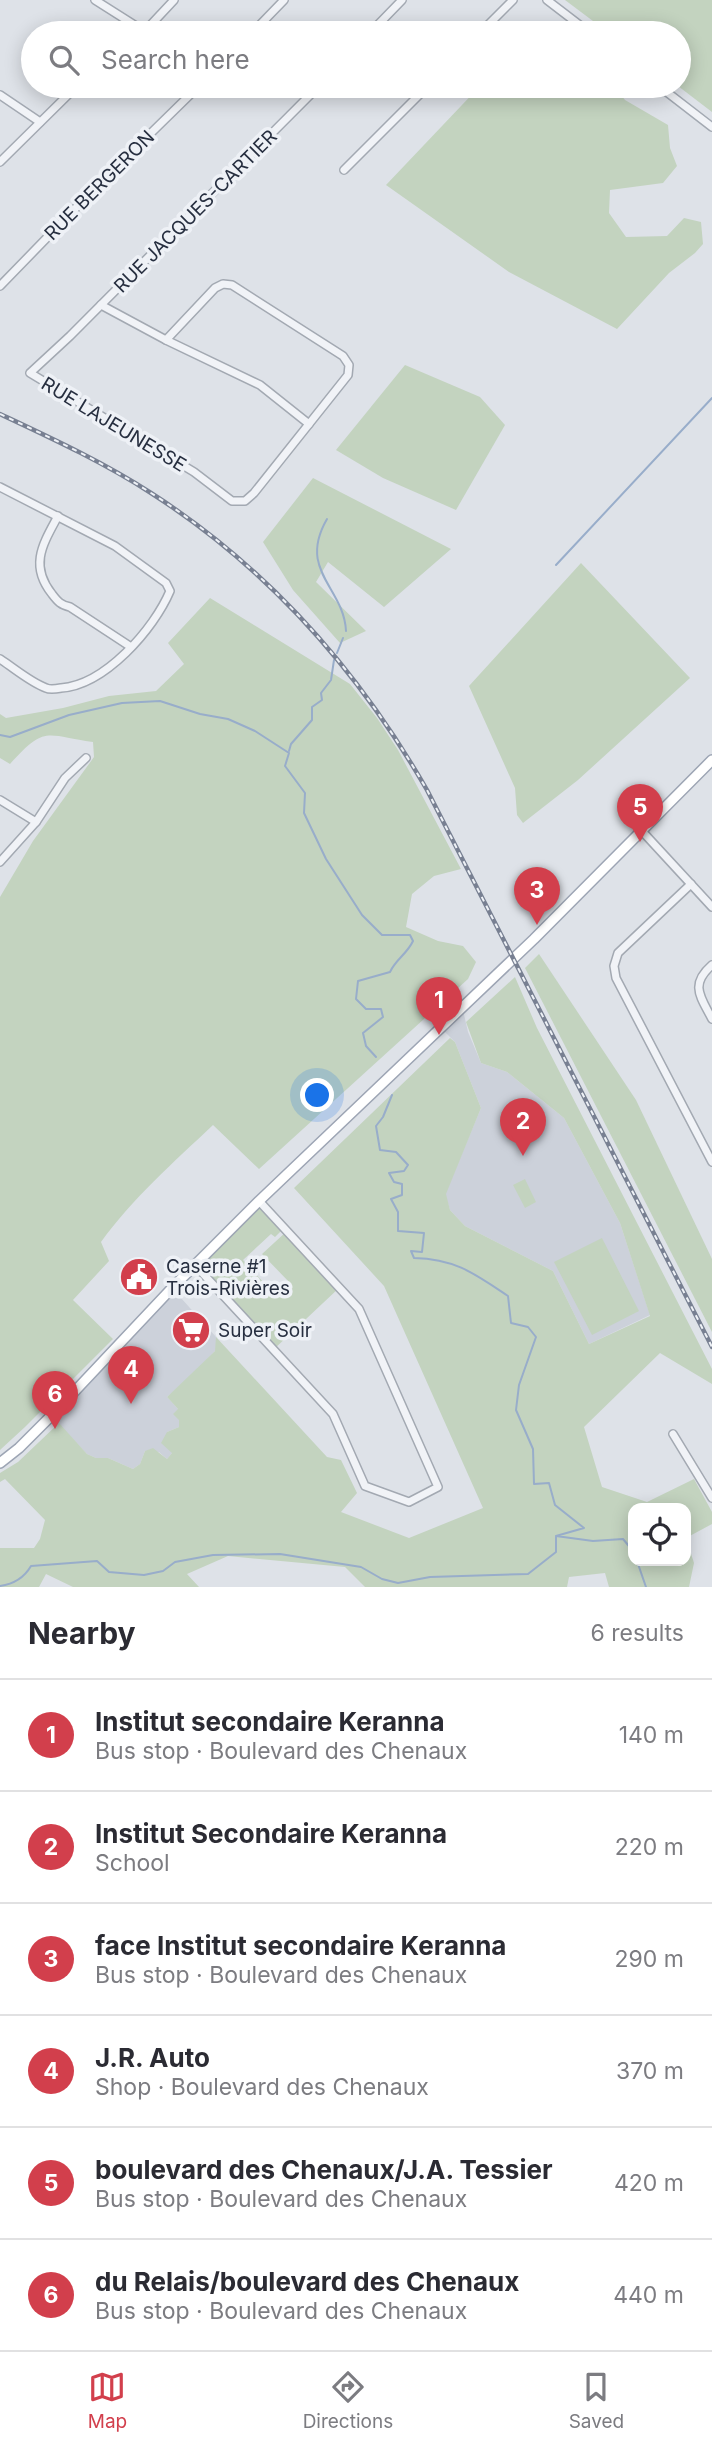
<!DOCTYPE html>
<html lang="en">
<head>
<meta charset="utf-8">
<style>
	:root { --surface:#fff; --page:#f2f2f3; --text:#2b2b33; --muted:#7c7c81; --line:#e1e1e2; --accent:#d23f4c }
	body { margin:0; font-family:Inter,sans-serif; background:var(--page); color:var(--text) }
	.controls { position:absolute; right:21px; bottom:21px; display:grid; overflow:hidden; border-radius:14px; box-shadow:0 4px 18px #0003 }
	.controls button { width:63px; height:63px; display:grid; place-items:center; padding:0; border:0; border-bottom:2px solid var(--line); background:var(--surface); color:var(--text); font:35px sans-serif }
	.you { position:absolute; left:318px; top:1096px; width:24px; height:24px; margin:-18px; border:5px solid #fff; border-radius:50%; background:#1a73e8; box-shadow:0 0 0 10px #1a73e833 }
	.badge { display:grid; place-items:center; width:46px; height:46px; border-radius:50%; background:var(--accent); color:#fff; font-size:23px; font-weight:700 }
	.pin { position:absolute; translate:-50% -58px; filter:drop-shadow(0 2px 4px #0008) }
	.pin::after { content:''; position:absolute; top:37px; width:24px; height:21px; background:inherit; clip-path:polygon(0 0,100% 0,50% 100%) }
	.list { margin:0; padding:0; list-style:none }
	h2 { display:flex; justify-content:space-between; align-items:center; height:91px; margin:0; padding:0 28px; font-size:30px }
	h2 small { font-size:23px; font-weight:400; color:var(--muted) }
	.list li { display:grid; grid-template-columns:46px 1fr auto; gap:21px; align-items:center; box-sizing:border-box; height:112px; padding:0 28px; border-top:2px solid var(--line) }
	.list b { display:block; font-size:26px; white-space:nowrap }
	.list p { margin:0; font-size:23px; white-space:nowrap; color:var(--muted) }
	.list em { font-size:23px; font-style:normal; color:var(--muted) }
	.icon { flex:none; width:38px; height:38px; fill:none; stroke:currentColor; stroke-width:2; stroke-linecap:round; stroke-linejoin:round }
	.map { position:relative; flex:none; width:712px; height:1587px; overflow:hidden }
	.search { position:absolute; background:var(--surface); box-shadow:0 4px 18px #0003; left:21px; right:21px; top:21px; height:77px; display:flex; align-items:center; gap:18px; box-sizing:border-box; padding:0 24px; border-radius:38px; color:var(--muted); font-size:26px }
	.sheet { height:763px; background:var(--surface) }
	nav { display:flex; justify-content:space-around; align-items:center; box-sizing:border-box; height:98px; border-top:2px solid var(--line); background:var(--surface); font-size:19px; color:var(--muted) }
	nav a { display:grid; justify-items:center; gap:4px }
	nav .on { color:var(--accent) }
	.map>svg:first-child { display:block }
</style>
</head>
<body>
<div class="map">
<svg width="712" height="1587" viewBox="0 0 712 1587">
	<rect width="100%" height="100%" fill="#dee2e8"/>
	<g fill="#ccd1da">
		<path d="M463 1010 468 1032 481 1063 507 1072 564 1118 620 1223 650 1315 589 1344 553 1271 465 1226 450 1210 445 1194 481 1108 455 1042 442 1029Z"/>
		<path d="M172 1288 216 1337 217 1346 215 1351 194 1373 167 1397 178 1409 179 1420V1427L167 1432 172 1453 167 1459 159 1452 145 1451 140 1464 133 1469 108 1458H96L87 1454 51 1416Z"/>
	</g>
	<g fill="#c3d3bf">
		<path d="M565 0H712V112L678 86 679 33H609Z"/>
		<path d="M480 86H541L556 95 567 86H614L625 100 668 125 670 148 677 166 663 183 610 190 609 213 626 237 667 236 684 218 701 222 703 244 695 253 669 273 617 329 509 272 386 185Z"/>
		<path d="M405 365 480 397 505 425 456 510 383 478 336 450Z"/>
		<path d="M313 478 451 549 384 607 328 562 316 582 366 631 340 643 293 590 263 542Z"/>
		<path d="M581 563 690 678 578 780 523 823 517 815 515 788 469 686Z"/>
		<path d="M210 598 350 684 377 718 398 750 461 869 434 876 412 894 406 927 438 941 463 946 476 962 468 979 259 1169 213 1125C174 1162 132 1199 101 1242L109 1261 73 1300 113 1339 25 1427 0 1450V897L33 841 94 757 93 742C45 735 45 725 10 764L0 758V714L6 718 63 708 109 696 156 691 184 664 168 643Z"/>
		<path d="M539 954 636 1100 712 1259V1332L525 968Z"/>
		<path d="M515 977 537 1028 712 1369V1384L660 1353 584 1427 602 1487 647 1502 694 1479 712 1512V1524L686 1538V1508H633V1561H686V1538L694 1563 689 1587H609L605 1573 569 1577 567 1587H365L345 1567 228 1556 187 1574 199 1587H73L46 1574 39 1587H0V1548H34L40 1539 45 1520 5 1479 0 1482V1473L18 1462 59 1423 87 1454 96 1458H108L133 1469 140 1464 145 1451 153 1448 167 1459 172 1453 161 1443 167 1432 179 1427V1420L173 1414 178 1409 167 1397 215 1351 216 1337 327 1457 341 1460 357 1493 341 1512 409 1538 483 1508 384 1286 294 1188 450 1038 455 1042 481 1108 446 1194 450 1210 465 1226 553 1271 589 1344 650 1316 620 1223 564 1118 507 1072 481 1063 466 1022Z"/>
		<path d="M525 1179 536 1202 525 1208 513 1185Z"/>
		<path d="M259 1201 284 1228 275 1237 271 1234 243 1260 276 1296 290 1283 262 1254 287 1231 339 1288 273 1350 195 1265Z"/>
		<path d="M602 1238 639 1311 592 1335 554 1262Z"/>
	</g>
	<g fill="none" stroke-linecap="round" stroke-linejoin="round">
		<g stroke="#98adca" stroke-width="2">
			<path d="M327 519C297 571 344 587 346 631"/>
			<path d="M556 565 712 398"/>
			<path d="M337 653 343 638"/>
			<path d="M0 735 10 737 69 715 122 703 160 701 200 714 228 719 255 731 289 753 285 766 305 793 304 813 326 859 362 915 382 935H410L413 941C407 954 396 959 390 972L358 981 356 999 366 1009H381L383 1017 363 1033 366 1046 376 1057"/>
			<path d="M289 751 291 744 312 720V707L322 700 321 693 331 680 334 660"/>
			<path d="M392 1095 383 1117 376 1126 380 1150 396 1152 408 1165 404 1171 389 1173 394 1182 402 1184V1195L391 1199 398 1212V1231L424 1233 422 1252 411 1251 414 1258C456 1259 475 1274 508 1296L511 1323 528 1327 536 1337 519 1385 516 1410 533 1449 534 1484 549 1483 555 1505 584 1528 556 1536 593 1541 623 1539 633 1551"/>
			<path d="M637 1561 646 1587"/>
			<path d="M0 1586C14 1584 24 1578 31 1566L97 1561 109 1572 144 1575 163 1571 175 1562 213 1555 280 1554 361 1567 382 1579 398 1583 430 1577 528 1574 556 1552V1537"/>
		</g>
		<g stroke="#a3a9b2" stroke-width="10">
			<g id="minor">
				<path d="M95 0 147 33"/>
				<path d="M547 0 590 33"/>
				<path d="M145 31 174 0"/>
				<path d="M252 33 284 0"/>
				<path d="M370 33 402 0"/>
				<path d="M480 33 513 0"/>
				<path d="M659 86 712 127"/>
				<path d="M0 95 40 122"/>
				<path d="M0 162 77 86"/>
				<path d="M344 170 428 86"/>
				<path d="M0 286 105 178 199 86"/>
				<path d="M101 305 166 340 260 385 309 424"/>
				<path d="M166 340 215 288 223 284 232 285 343 356 349 365 348 375 254 493 245 501H232L194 472 30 373 70 336 319 86"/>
				<path d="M0 487 115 546 166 583 170 591C154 629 105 685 61 688 56 689 50 690 46 688 30 682 14 668 0 659"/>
				<path d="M58 516C43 544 29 565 52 594 58 602 61 605 70 607L131 647"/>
				<path d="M0 800 36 822"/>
				<path d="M641 830 712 907"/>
				<path d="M0 862 36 822 65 778 86 758"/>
				<path d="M691 884 618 953 614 966 616 978 712 1162"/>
				<path d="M712 965C689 985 701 997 712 1019"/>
				<path d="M195 1265 333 1414 365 1486 409 1502 438 1487 359 1309 259 1201"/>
				<path d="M673 1434 712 1498"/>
			</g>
		</g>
		<g stroke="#9da5b4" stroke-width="12">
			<path id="major" d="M0 1463 19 1448 59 1408 172 1288 259 1201 534 939 712 760"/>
		</g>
		<use href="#minor" stroke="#f1f3f7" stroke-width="7"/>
		<use href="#major" stroke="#fff" stroke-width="9"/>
		<g stroke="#788092" stroke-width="4.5">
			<path id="rail" d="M0 414C51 438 103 462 151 493 268 568 358 670 427 790L712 1347"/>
		</g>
		<use href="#rail" stroke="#eef1f6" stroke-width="2" stroke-dasharray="5" stroke-linecap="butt"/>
	</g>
	<defs>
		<g id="civic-disc" transform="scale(2.0125)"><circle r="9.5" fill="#d23f4c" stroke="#eef1f6"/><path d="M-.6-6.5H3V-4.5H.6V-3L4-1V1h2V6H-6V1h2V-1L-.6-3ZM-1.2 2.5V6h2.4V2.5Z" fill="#fff"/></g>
		<g id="supermarket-disc" transform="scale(2.0125)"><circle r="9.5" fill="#d23f4c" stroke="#eef1f6"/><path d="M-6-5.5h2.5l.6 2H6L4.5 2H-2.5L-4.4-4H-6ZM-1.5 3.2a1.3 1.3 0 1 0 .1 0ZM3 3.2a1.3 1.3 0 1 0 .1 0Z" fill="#fff"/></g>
	</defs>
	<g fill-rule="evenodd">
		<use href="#civic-disc" x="139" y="1277"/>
		<use href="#supermarket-disc" x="191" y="1330"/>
	</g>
	<g text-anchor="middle" stroke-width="7" stroke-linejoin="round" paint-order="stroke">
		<g font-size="19" fill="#272f40" stroke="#eef1f6">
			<text transform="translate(99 185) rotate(-45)" y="7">RUE BERGERON</text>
			<text transform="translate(195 211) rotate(-45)" y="7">RUE JACQUES-CARTIER</text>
			<text transform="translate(114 424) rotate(31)" y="7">RUE LAJEUNESSE</text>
		</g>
		<g font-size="19" fill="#272f40" stroke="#eef1f6" text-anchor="start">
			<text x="166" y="1273">Caserne #1<tspan x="166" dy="22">Trois-Rivières</tspan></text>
			<text x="218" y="1337">Super Soir</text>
		</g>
	</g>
</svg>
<div class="controls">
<button><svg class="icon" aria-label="locate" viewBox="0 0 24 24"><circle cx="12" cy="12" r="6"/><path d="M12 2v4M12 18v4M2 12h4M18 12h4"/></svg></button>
</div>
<div class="you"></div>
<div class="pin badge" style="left:439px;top:1035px">1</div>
<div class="pin badge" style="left:523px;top:1156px">2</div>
<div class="pin badge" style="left:537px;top:925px">3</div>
<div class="pin badge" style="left:131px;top:1404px">4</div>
<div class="pin badge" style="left:640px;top:842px">5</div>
<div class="pin badge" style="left:55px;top:1429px">6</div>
<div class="search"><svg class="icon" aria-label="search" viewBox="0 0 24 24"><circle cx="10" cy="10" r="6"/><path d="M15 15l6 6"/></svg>Search here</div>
</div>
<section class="sheet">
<h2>Nearby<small>6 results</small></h2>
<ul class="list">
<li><span class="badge">1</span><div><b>Institut secondaire Keranna</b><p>Bus stop · Boulevard des Chenaux</p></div><em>140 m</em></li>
<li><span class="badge">2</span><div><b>Institut Secondaire Keranna</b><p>School</p></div><em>220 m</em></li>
<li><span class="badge">3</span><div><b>face Institut secondaire Keranna</b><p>Bus stop · Boulevard des Chenaux</p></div><em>290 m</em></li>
<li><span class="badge">4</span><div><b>J.R. Auto</b><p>Shop · Boulevard des Chenaux</p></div><em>370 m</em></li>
<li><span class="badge">5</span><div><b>boulevard des Chenaux/J.A. Tessier</b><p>Bus stop · Boulevard des Chenaux</p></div><em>420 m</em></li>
<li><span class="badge">6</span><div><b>du Relais/boulevard des Chenaux</b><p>Bus stop · Boulevard des Chenaux</p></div><em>440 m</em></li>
</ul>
</section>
<nav>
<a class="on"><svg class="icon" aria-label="map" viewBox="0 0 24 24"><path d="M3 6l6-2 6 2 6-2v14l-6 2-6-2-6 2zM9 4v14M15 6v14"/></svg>Map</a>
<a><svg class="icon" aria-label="directions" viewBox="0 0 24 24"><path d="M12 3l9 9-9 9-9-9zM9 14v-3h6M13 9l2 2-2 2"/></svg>Directions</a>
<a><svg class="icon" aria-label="saved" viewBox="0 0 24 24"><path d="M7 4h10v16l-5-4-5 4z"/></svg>Saved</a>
</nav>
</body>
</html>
